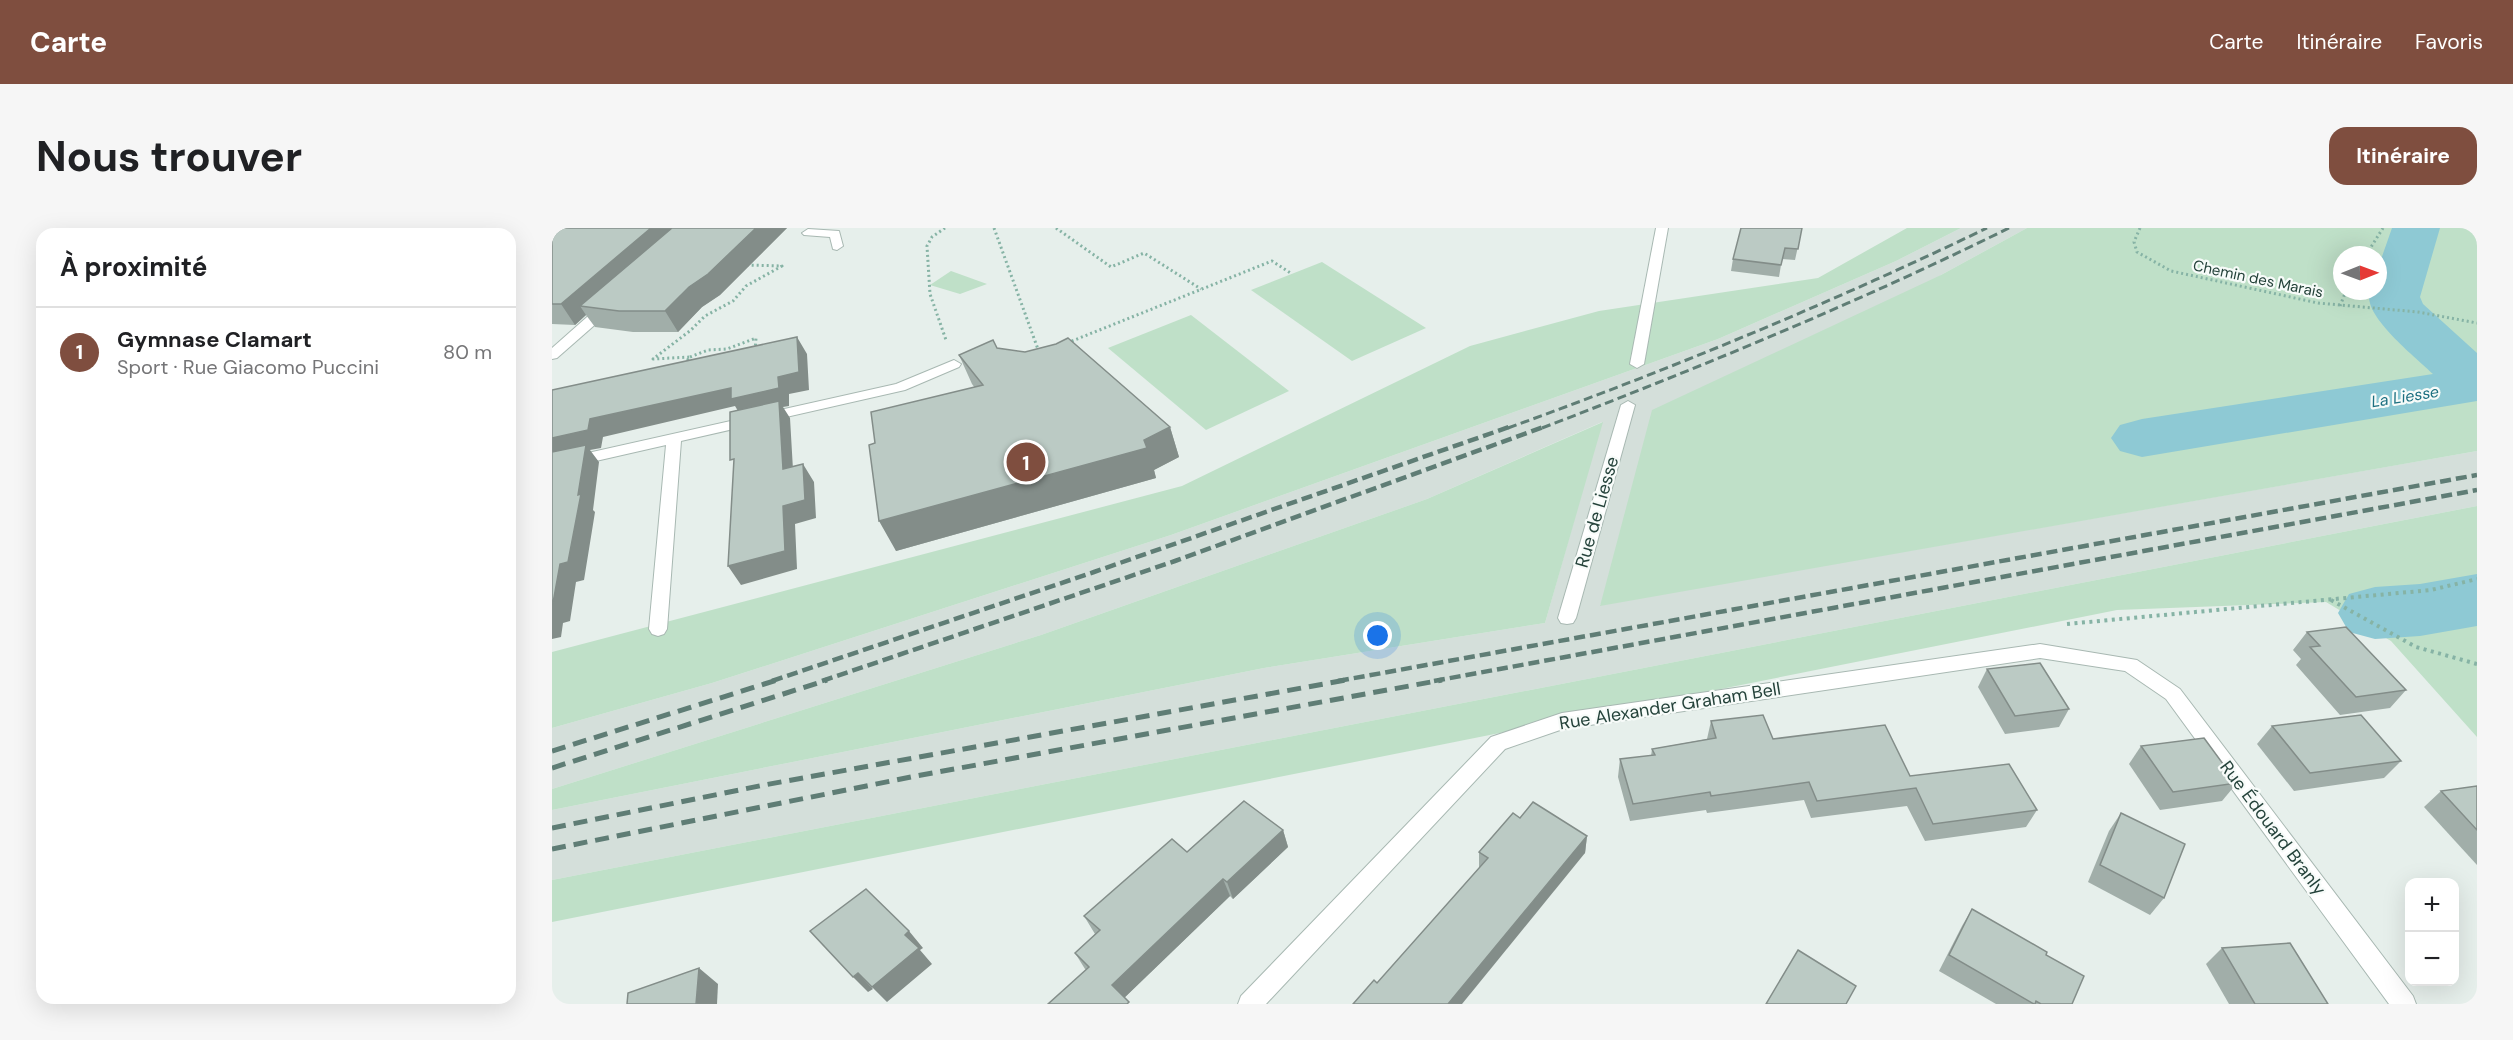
<!DOCTYPE html>
<html lang="fr">
<head>
<meta charset="utf-8">
<style>
	:root { --surface:#fff; --page:#f6f6f6; --text:#202124; --muted:#757577; --line:#e0e0e0; --accent:#7f4e3f }
	body { margin:0; font-family:"DM Sans",sans-serif; background:var(--page); color:var(--text) }
	.controls { position:absolute; right:18px; bottom:18px; display:grid; overflow:hidden; border-radius:12px; box-shadow:0 6px 24px #0002 }
	.controls button { width:54px; height:54px; display:grid; place-items:center; padding:0; border:0; border-bottom:2px solid var(--line); background:var(--surface); color:var(--text); font:30px sans-serif }
	.compass { position:absolute; left:1781px; top:18px; width:54px; height:54px; border-radius:50%; background:var(--surface); box-shadow:0 6px 24px #0002; rotate:89deg }
	.you { position:absolute; left:826px; top:408px; width:21px; height:21px; margin:-15px; border:4px solid #fff; border-radius:50%; background:#1a73e8; box-shadow:0 0 0 9px #1a73e833 }
	.badge { display:grid; place-items:center; width:39px; height:39px; border-radius:50%; background:var(--accent); color:#fff; font-size:20px; font-weight:700 }
	.pin { position:absolute; translate:-50% -50%; border:3px solid #fff; box-shadow:0 2px 6px #0006 }
	.list { margin:0; padding:0; list-style:none }
	h2 { display:flex; justify-content:space-between; align-items:center; height:78px; margin:0; padding:0 24px; font-size:26px }
	h2 small { font-size:20px; font-weight:400; color:var(--muted) }
	.list li { display:grid; grid-template-columns:39px 1fr auto; gap:18px; align-items:center; box-sizing:border-box; height:90px; padding:0 24px; border-top:2px solid var(--line) }
	.list b { display:block; font-size:22px; white-space:nowrap }
	.list p { margin:0; font-size:20px; white-space:nowrap; color:var(--muted) }
	.list em { font-size:20px; font-style:normal; color:var(--muted) }
	.map { position:relative; flex:none; width:1925px; height:776px; overflow:hidden; border-radius:18px }
	header { display:flex; align-items:center; gap:36px; box-sizing:border-box; height:84px; padding:0 30px; background:var(--accent); color:#fff }
	header strong { font-size:28px }
	nav { display:flex; gap:33px; margin-inline-start:auto; font-size:21px }
	.intro { display:flex; align-items:center; justify-content:space-between; box-sizing:border-box; height:144px; padding:0 36px }
	h1 { margin:0; font-size:42px }
	.button { padding:15px 27px; border-radius:18px; background:var(--accent); color:#fff; font-size:21px; font-weight:700 }
	main { display:flex; gap:36px; padding:0 36px }
	aside { flex:1; background:var(--surface); border-radius:18px; box-shadow:0 6px 24px #0002 }
	.map>svg:first-child { display:block }
</style>
</head>
<body>
<header>
<strong>Carte</strong>
<nav><a>Carte</a><a>Itinéraire</a><a>Favoris</a></nav>
</header>
<div class="intro"><h1>Nous trouver</h1><a class="button">Itinéraire</a></div>
<main>
<aside>
<h2>À proximité<small></small></h2>
<ul class="list">
<li><span class="badge">1</span><div><b>Gymnase Clamart</b><p>Sport · Rue Giacomo Puccini</p></div><em>80 m</em></li>
</ul>
</aside>
<div class="map">
<svg width="1925" height="776" viewBox="0 0 1925 776">
	<rect width="100%" height="100%" fill="#e6efeb"/>
	<path fill="#d4dfda" d="M1409 0H1475L1389 47 1048 377 1925 223V278L0 652V582L712 440 993 395 1050 194 875 271 489 407 0 561V500L160 455 619 307 1166 111 1344 33Z"/>
	<g fill="#bfe0c8" fill-rule="evenodd">
		<path d="M1355 0H1409L1344 33 1166 111 619 307 160 455 0 500V424L630 258 918 118 1047 83 1266 50Z"/>
		<path d="M1475 0H1925V223L1048 378 1100 182 1389 47ZM1790 27H1826V63H1790Z"/>
		<path d="M770 34 874 100 800 133 699 62Z"/>
		<path d="M399 43 435 56 408 66 378 57Z"/>
		<path d="M639 87 737 163 654 202 556 120Z"/>
		<path d="M1051 194 993 395 712 440 0 582V561L489 407 875 271Z"/>
		<path d="M1925 278V509L1839 413 1774 374 1565 382 0 694V652Z"/>
	</g>
	<g fill="none" stroke-linecap="round" stroke-linejoin="round">
		<g fill="#8ec9d4" fill-rule="evenodd">
			<path d="M1840 0H1888L1868 69 1871 76 1925 125V173L1590 229 1568 223 1559 210 1568 197 1590 191 1881 146C1864 129 1809 87 1818 63H1826V40Z"/>
			<path d="M1925 346V398L1868 408 1823 411 1797 404 1786 385 1797 366 1823 359 1868 356Z"/>
		</g>
		<g stroke="#a8b8b2" stroke-width="2">
			<path id="service" d="M256 1 287 3 291 18 285 22 281 21 278 9 252 7 250 5Z"/>
		</g>
		<g stroke="#a8b8b2" stroke-width="2">
			<g id="minor">
				<path d="M1104 0H1116L1092 136 1085 140 1078 136Z"/>
				<path d="M57 73 62 74 63 77 62 80 5 130 0 131V120L52 74Z"/>
				<path d="M402 132 409 136 407 139 353 162 129 213 115 401 112 406 106 408 100 406 97 401 114 217 0 243V233L344 156Z"/>
				<path d="M1076 173 1083 177 1024 390 1021 395 1015 396 1009 395 1006 390 1069 177Z"/>
				<path d="M1488 416 1585 432 1628 461 1861 768 1864 776H1837L1614 471 1573 443 1488 430 1011 501 953 521 714 776H686L689 768 939 509 1010 485Z"/>
			</g>
		</g>
		<g stroke="#86b3a5" stroke-width="3" stroke-dasharray="2 3" stroke-linecap="butt">
			<path d="M393 0 380 9 375 18 378 66 394 112"/>
			<path d="M442 0 487 124"/>
			<path d="M504 0 559 39 592 25 649 61"/>
			<path d="M1588 0 1582 14 1585 24 1619 43 1766 75 1866 84 1925 95"/>
			<path d="M1814 27 1831 0"/>
			<path d="M1788 78 1794 63"/>
			<path d="M515 115 720 33 740 46"/>
			<path d="M138 129 156 122 175 121 204 110 203 123"/>
			<path d="M132 136 138 129 101 131 139 102 153 88 181 73 194 58 230 38 195 37"/>
		</g>
		<g stroke="#86b3a5" stroke-width="4" stroke-dasharray="3 4.5" stroke-linecap="butt">
			<path d="M1779 372 1864 419 1925 436"/>
			<path d="M1515 396 1879 362 1925 351"/>
		</g>
		<use href="#service" fill="#fff" fill-rule="evenodd"/>
		<use href="#minor" fill="#fff" fill-rule="evenodd"/>
		<g stroke="#5f7d75" stroke-width="3" stroke-dasharray="9 4.5" stroke-linecap="butt">
			<path d="M956 200C1119 141 1279 75 1435 0"/>
			<path d="M990 200C1149 139 1305 75 1457 0"/>
		</g>
		<g stroke="#5f7d75" stroke-width="4.5" stroke-dasharray="11 5" stroke-linecap="butt">
			<path d="M220 453 542 344 960 198"/>
			<path d="M270 453 623 333 994 198"/>
			<path d="M786 453 1925 247"/>
			<path d="M882 453 1925 262"/>
		</g>
		<g stroke="#5f7d75" stroke-width="5" stroke-dasharray="14 8" stroke-linecap="butt">
			<path d="M0 523 225 452"/>
			<path d="M0 540 275 452"/>
			<path d="M0 600 212 557 794 452"/>
			<path d="M0 621 364 548 890 452"/>
		</g>
	</g>
	<g fill="#a1aea9">
		<path d="M0 0H235L168 67 150 79 126 104H81L43 99 34 87 23 97 0 96Z"/>
		<path d="M1250 0 1243 32 1230 31 1227 49 1179 43 1181 31Z"/>
		<path d="M445 120 618 199 627 229 602 242 604 250 344 323 323 215 423 160 420 156 407 127Z"/>
		<path d="M1755 404 1854 462 1838 480 1788 487 1744 437 1749 431 1741 422Z"/>
		<path d="M1435 441 1517 481 1507 499 1453 506 1426 459Z"/>
		<path d="M1159 493 1358 548 1485 582 1474 599 1373 613 1355 578 1259 590 1252 572 1155 585 1154 582 1078 593 1066 549 1068 531 1099 528 1100 521 1155 511Z"/>
		<path d="M1720 498 1849 533 1832 550 1742 563 1705 516Z"/>
		<path d="M1589 518 1685 555 1670 573 1608 582 1577 536Z"/>
		<path d="M1925 558V637L1872 579 1889 563Z"/>
		<path d="M1569 585 1612 670 1598 687 1536 654 1557 603Z"/>
		<path d="M968 590 1035 608 1033 625 825 755 927 640V624Z"/>
		<path d="M731 602 736 619 681 671 678 668 573 769 533 741 523 725 543 706 532 688 635 624Z"/>
		<path d="M1420 681 1494 727 1520 776H1444L1387 743 1410 698Z"/>
		<path d="M1670 720 1776 776H1677L1654 736Z"/>
	</g>
	<g fill="#838d89">
		<path d="M99 0H134L28 78 34 87 23 97 9 76Z"/>
		<path d="M204 0H235L168 67 150 79 126 104 113 83 137 59Z"/>
		<path d="M245 109 255 126 257 162 237 166V178L231 179 238 190 242 259 189 188 183 178 51 209 49 220 38 222 47 234 41 282 43 284 32 352 24 354 18 393 11 395 9 409 0 411V210L38 191 226 149Z"/>
		<path d="M618 199 627 229 602 242 604 250 344 323 327 293 592 212Z"/>
		<path d="M251 236 262 254 264 290 243 296 245 341 189 357 176 338 231 278Z"/>
		<path d="M731 602 736 619 681 671 675 654Z"/>
		<path d="M1035 608 1033 625 910 776H896Z"/>
		<path d="M671 651 678 668 569 773 560 757Z"/>
		<path d="M357 703 371 720 368 722 380 736 335 774 320 759 353 707Z"/>
		<path d="M147 740 166 756 165 776H144Z"/>
		<path d="M306 745 321 761 316 764 301 749Z"/>
	</g>
	<g fill="#bbcac4" stroke="#838d89" stroke-width="1.5">
		<path d="M0 0H99L9 76H0Z"/>
		<path d="M120 0H204L156 46 137 59 113 83H67L28 78Z"/>
		<path d="M1189 0H1250L1246 21 1233 20 1229 37 1181 31Z"/>
		<path d="M245 109 247 144 226 149 227 160 179 171V160L38 191 36 202 0 210V162Z"/>
		<path d="M516 110 618 199 592 212 595 220 327 293 317 217 323 215 319 184 431 157 407 127 441 112 445 120 473 124 504 116Z"/>
		<path d="M227 173 231 241 251 236 253 272 231 278 233 323 176 338 182 231 178 232V184Z"/>
		<path d="M34 217 26 267 29 266 16 334 8 336 1 375 0 376V224Z"/>
		<path d="M1794 399 1854 462 1804 469 1758 419 1768 418 1755 404Z"/>
		<path d="M1488 435 1517 481 1463 488 1435 441Z"/>
		<path d="M1211 487 1221 511 1333 497 1358 548 1457 536 1485 582 1381 596 1364 560 1265 573 1257 554 1159 568 1158 564 1081 576 1068 531 1103 527 1100 521 1164 510 1159 493Z"/>
		<path d="M1809 487 1849 533 1758 545 1720 498Z"/>
		<path d="M1652 510 1685 555 1621 564 1589 518Z"/>
		<path d="M1925 558V602L1889 563Z"/>
		<path d="M692 573 731 602 675 654 671 651 560 757 577 774 575 776H496L537 739 523 725 548 702 532 688 620 611 635 624Z"/>
		<path d="M981 574 1035 608 896 776H801L822 752 825 755 936 630 927 624 961 585 968 590Z"/>
		<path d="M1569 585 1633 616 1612 670 1548 637Z"/>
		<path d="M314 661 357 703 353 707 367 720 320 759 306 745 301 749 258 703Z"/>
		<path d="M1420 681 1495 724 1494 727 1532 748 1520 776H1489L1484 773 1483 776H1482L1397 727Z"/>
		<path d="M1738 715 1776 776H1703L1670 720Z"/>
		<path d="M1246 722 1304 758 1294 776H1214Z"/>
		<path d="M147 740 144 776H75L76 765Z"/>
	</g>
	<g text-anchor="middle" stroke-width="4.5" stroke-linejoin="round" paint-order="stroke">
		<g font-size="15" fill="#24423a" stroke="#f7fbf9">
			<text transform="translate(1706 51) rotate(12)" y="5">Chemin des Marais</text>
		</g>
		<g font-size="16" font-style="italic" fill="#1c6f80" stroke="#f7fbf9">
			<text transform="translate(1853 168) rotate(-9)" y="6">La Liesse</text>
		</g>
		<g font-size="18" fill="#24423a" stroke="#f7fbf9">
			<text transform="translate(1045 284) rotate(-74)" y="6">Rue de Liesse</text>
			<text transform="translate(1118 478) rotate(-9)" y="6">Rue Alexander Graham Bell</text>
			<text transform="translate(1721 600) rotate(53)" y="6">Rue Édouard Branly</text>
		</g>
	</g>
</svg>
<div class="controls">
<button>+</button>
<button>−</button>
</div>
<svg class="compass" viewBox="-18 -18 36 36"><path d="M0-13l5 13h-10z" fill="#e53935"/><path d="M0 13l5-13h-10z" fill="#757577"/></svg>
<div class="you"></div>
<div class="pin badge" style="left:474px;top:234px">1</div>
</div>
</main>
</body>
</html>
